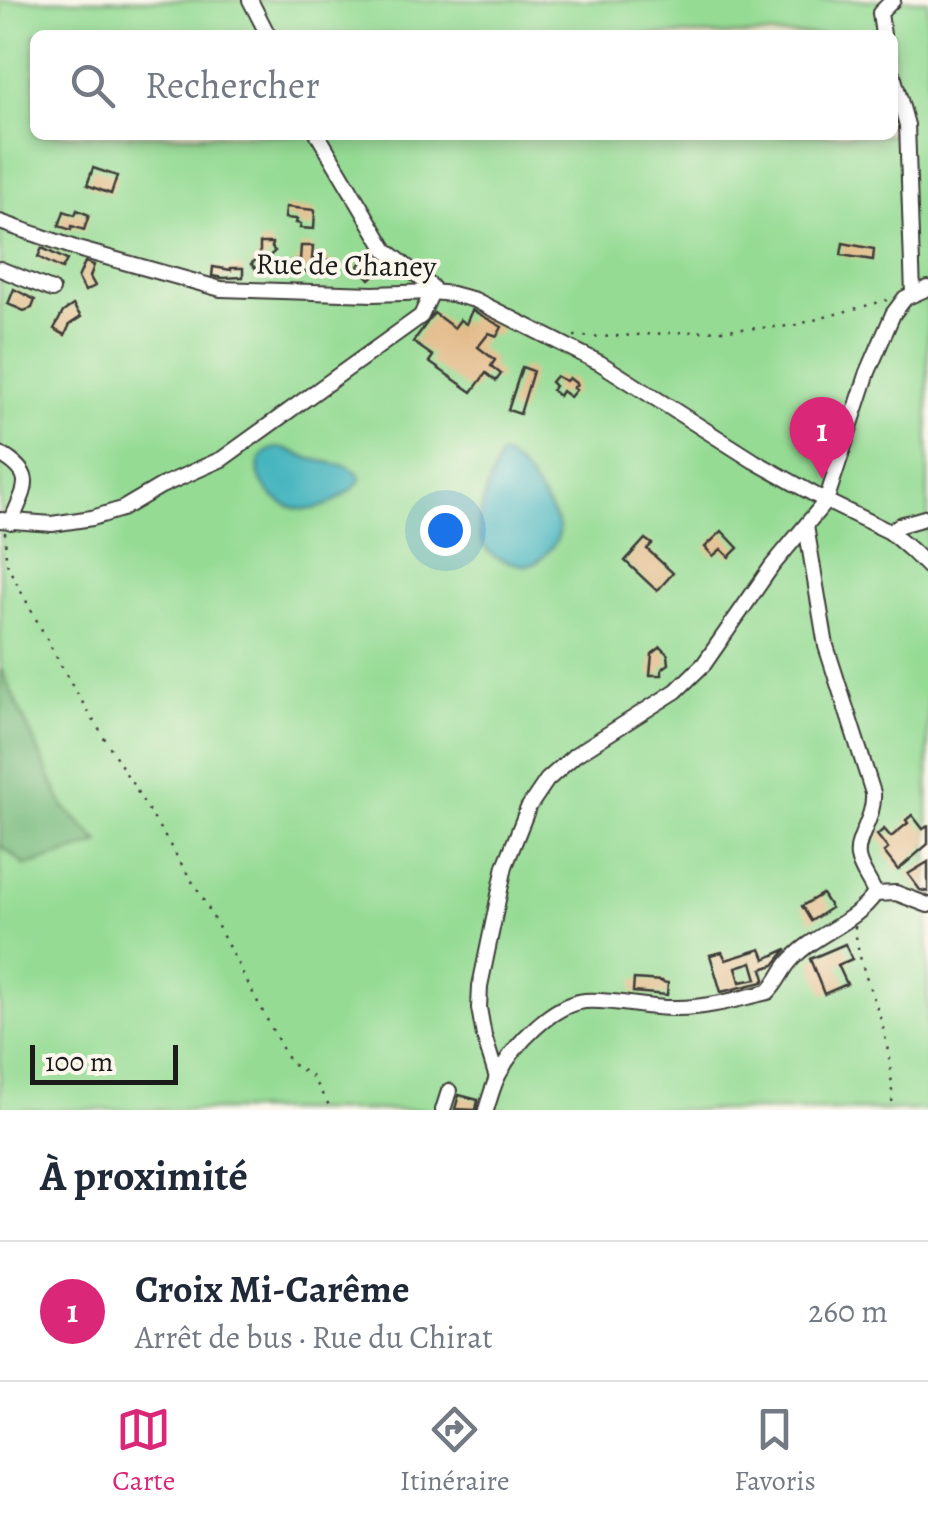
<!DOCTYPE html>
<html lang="fr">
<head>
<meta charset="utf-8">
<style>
	:root { --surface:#fff; --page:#f2f2f3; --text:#1f2937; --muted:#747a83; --line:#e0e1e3; --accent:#db2777 }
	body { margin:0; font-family:Alegreya,serif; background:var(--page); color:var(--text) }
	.scale { position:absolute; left:30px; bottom:25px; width:148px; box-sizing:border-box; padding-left:10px; border:5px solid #1c1c1c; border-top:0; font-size:28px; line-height:35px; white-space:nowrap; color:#1c1c1c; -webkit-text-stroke:8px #fbf7ec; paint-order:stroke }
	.you { position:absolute; left:445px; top:530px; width:35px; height:35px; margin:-25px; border:8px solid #fff; border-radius:50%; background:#1a73e8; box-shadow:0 0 0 15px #1a73e833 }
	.badge { display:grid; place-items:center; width:65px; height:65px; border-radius:50%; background:var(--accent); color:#fff; font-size:32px; font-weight:700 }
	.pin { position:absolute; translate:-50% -82px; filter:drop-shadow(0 2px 5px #0008) }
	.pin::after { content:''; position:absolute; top:52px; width:35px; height:30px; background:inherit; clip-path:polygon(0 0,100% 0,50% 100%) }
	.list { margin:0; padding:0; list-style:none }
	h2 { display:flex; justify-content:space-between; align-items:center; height:130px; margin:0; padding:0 40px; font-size:42px }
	h2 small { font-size:32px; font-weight:400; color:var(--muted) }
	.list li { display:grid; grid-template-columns:65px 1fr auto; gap:30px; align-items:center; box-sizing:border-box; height:140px; padding:0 40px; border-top:2px solid var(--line) }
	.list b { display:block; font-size:38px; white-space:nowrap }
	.list p { margin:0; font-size:32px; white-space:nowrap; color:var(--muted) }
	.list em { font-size:32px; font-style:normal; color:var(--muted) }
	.icon { flex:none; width:55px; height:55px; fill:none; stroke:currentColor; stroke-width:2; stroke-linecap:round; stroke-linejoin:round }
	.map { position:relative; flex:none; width:928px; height:1110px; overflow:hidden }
	.search { position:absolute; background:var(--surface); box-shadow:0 5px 15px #0003; left:30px; right:30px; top:30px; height:110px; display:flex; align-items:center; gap:25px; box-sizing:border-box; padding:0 35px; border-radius:15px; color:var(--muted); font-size:38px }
	.sheet { height:270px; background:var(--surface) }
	nav { display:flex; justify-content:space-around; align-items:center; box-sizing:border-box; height:140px; border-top:2px solid var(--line); background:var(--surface); font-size:28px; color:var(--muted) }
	nav a { display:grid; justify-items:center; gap:5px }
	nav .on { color:var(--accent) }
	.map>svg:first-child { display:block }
</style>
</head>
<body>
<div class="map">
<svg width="928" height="1110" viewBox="0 0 928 1110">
	<rect width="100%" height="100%" fill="#fbf7ec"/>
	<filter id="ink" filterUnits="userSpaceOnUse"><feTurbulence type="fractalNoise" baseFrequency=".01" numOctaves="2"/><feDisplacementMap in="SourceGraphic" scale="20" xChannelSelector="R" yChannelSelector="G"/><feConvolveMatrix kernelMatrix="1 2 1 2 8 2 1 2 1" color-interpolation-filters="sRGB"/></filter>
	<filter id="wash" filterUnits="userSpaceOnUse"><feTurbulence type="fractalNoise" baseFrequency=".0048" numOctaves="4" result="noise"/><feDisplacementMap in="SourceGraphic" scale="40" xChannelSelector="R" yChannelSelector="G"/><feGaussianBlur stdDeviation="2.25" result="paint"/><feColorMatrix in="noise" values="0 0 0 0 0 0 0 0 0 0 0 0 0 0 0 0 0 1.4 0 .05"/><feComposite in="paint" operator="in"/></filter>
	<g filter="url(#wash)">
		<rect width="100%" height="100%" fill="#f0ebd2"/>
		<path fill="#95db94" stroke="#587c58" stroke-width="2.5" fill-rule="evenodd" d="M0 0H928V1110H0ZM35 35H893V135H35Z"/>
		<path fill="#78bb7e" stroke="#4a6c4d" stroke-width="2.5" d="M0 667 64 807 100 843 26 866 0 845Z"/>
		<g fill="#46b5bf" stroke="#31686e" stroke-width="2.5">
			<path d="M276 448H284L311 459 346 466 357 472 361 478C356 489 347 492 338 499 282 537 230 460 276 448Z"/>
			<path d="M502 455C520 463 529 479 540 494 546 503 556 517 559 528 562 539 542 560 533 564 525 567 517 564 510 562 490 558 479 546 479 525 479 506 493 476 499 457Z"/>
		</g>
		<g id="blocks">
			<g fill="#e2ba88" fill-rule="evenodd">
				<path d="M93 168 117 176 111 194 87 185Z"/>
				<path d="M286 207 315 210 314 229 300 228 301 224 296 223 297 219 285 218Z"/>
				<path d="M77 210 89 215 84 230 72 226 71 230 59 226 64 211 75 215Z"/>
				<path d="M260 243H272V248L275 251 256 269 251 264 260 256Z"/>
				<path d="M843 243 874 249 873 260 841 255Z"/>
				<path d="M301 246H313L312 259 329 260 336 271 295 272 296 260H300Z"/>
				<path d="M42 248 67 260 62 269 38 257Z"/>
				<path d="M377 256 387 264 370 279 358 266 365 260 367 263Z"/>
				<path d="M85 262 94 265 90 277 95 286 85 291 78 278Z"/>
				<path d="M213 267 231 270V268H243V277L223 278 212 276Z"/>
				<path d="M14 289 35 300 32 308 24 311 8 304Z"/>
				<path d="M73 305 81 317 70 324 65 335 54 329 63 312Z"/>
				<path d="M472 310 502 327 497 336 489 333 478 347 495 360 491 366 501 374 496 381 486 373 472 392 429 362 433 356 413 342 434 313 454 328 460 320 466 324Z"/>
				<path d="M522 367 533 371 520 414 508 410Z"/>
				<path d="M556 376 566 381 569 378 577 384 573 388 576 390 570 397 562 391 559 396 552 390 555 386 551 382Z"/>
				<path d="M722 531 738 548 729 557 721 549 713 556 705 547Z"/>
				<path d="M645 539 652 544 647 549 673 573 657 591 625 561Z"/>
				<path d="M661 647 668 655 669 664 662 669V675H650L652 654Z"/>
				<path d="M912 815 923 829 928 826V844L898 870 884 852 888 849 877 835 884 829 891 837 908 823 906 820Z"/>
				<path d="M928 862V892L920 890 908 874Z"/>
				<path d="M822 894 831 908 811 921 802 906Z"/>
				<path d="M845 944 852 959 838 965 847 984 824 994 810 959Z"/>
				<path d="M761 949 765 959 787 949 774 965 762 969 765 979 763 982 721 992 710 955 722 952 726 960ZM752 962 757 979 740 982 736 967Z"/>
				<path d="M634 979 662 981V982L668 983 667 995 633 992Z"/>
				<path d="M459 1095 478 1100 476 1110 455 1109Z"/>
			</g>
		</g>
	</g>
	<g filter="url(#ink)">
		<use href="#blocks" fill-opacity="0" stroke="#3c3b37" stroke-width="2.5"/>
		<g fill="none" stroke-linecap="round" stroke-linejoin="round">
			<g stroke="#3c3b37" stroke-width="18">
				<g id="minor">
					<path d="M250 0 268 35"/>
					<path d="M883 35 880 13 893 0"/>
					<path d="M893 75 907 125 913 294"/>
					<path d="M318 135 386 250 432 287V292"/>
					<path d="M0 222 81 250 221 289 373 294 432 292 452 294 475 300 600 363 754 461 826 501 890 532 912 551 928 567"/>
					<path d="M0 269 52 290"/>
					<path d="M0 454C38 476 25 487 11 522"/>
					<path d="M0 520 52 524 92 518 122 509 161 486 222 459 421 316 432 292"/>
					<path d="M806 526 826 646 873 793C875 819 855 838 858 857 860 870 871 882 875 894L896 893 928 905"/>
					<path d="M890 532 900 525 928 517"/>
					<path d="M497 1078 484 1036 479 1008 480 986 505 866 528 808 547 780 575 755 676 691 704 664 772 566 826 501 868 372 893 314 905 298 928 288"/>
					<path d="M443 1110 449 1091"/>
					<path d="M486 1110C490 1098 493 1085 499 1074 513 1046 552 1004 585 1001 615 999 646 1009 677 1008 708 1008 738 999 768 992 778 983 782 969 792 959 816 933 854 924 875 894"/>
				</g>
			</g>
			<g stroke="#3c3b37" stroke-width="2.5" stroke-dasharray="2.5 8" stroke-linecap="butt">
				<path d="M574 336 601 337 792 326 887 300"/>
				<path d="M5 532 6 560 9 569 70 682 206 904 290 1063 311 1076 332 1110"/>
				<path d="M855 926C857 958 870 987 880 1017 889 1048 893 1078 892 1110"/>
			</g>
			<use href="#minor" stroke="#fff" stroke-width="14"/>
		</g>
	</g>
	<g text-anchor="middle" stroke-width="8" stroke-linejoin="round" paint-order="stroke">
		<g font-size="30" fill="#1c1c1c" stroke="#fbf7ec">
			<text transform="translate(346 265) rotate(1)" y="10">Rue de Chaney</text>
		</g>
	</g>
</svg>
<div class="scale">100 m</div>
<div class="you"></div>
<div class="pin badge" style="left:822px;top:479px">1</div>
<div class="search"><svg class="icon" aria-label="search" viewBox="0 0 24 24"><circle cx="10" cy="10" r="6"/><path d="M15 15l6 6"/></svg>Rechercher</div>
</div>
<section class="sheet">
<h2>À proximité<small></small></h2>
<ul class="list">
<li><span class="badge">1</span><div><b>Croix Mi-Carême</b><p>Arrêt de bus · Rue du Chirat</p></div><em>260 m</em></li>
</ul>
</section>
<nav>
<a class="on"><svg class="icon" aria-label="map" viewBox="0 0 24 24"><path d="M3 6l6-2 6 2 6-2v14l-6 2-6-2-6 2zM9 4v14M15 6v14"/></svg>Carte</a>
<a><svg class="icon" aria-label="directions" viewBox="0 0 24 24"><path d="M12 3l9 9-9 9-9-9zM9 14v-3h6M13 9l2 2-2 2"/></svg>Itinéraire</a>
<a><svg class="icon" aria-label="saved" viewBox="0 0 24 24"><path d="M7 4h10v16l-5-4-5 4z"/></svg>Favoris</a>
</nav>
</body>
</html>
